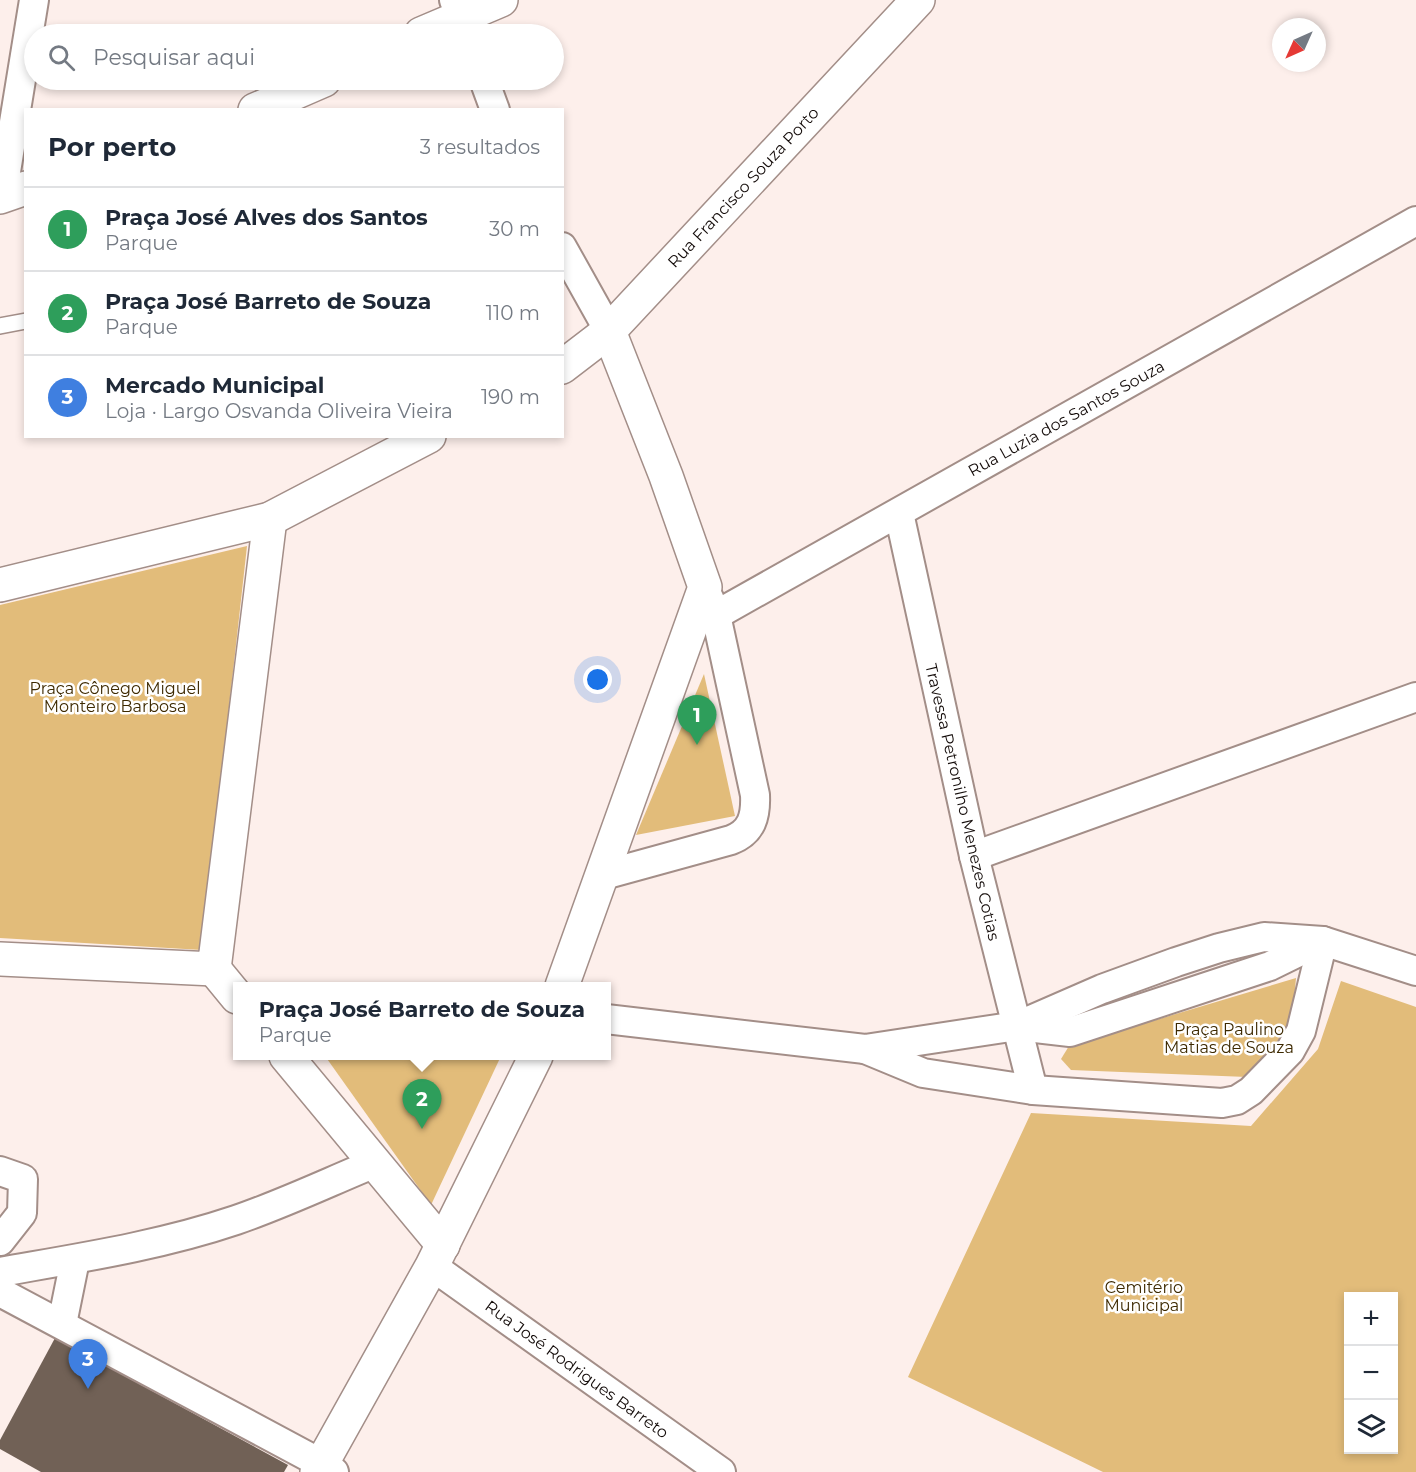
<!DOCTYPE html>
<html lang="pt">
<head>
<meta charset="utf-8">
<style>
	:root { --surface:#fff; --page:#f2f2f3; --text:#1f2937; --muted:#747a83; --line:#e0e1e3; --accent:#0f766e }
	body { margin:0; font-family:Montserrat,sans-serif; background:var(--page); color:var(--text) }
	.controls { position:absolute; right:18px; bottom:18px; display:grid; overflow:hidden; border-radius:0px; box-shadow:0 3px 9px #0003 }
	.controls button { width:54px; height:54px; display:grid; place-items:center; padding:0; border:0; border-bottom:2px solid var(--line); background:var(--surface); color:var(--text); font:30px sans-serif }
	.compass { position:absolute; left:1272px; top:18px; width:54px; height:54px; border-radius:50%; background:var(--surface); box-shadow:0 3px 9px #0003; rotate:225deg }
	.you { position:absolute; left:598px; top:680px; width:21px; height:21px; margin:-15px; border:4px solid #fff; border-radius:50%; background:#1a73e8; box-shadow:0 0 0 9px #1a73e833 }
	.badge { display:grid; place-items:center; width:39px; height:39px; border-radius:50%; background:var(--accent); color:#fff; font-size:20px; font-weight:700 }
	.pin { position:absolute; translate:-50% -50px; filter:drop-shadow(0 2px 3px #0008) }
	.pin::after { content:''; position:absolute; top:32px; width:21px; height:18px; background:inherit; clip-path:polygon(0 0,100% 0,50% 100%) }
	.popup { position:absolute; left:233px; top:982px; width:378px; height:78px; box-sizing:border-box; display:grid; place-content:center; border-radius:0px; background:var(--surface); filter:drop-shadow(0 2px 4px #0005); font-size:20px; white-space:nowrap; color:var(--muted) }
	.popup b { font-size:22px; color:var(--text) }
	.popup::after { content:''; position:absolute; left:50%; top:100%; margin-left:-12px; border:12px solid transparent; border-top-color:var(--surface) }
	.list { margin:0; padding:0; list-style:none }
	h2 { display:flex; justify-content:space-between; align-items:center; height:78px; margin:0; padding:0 24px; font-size:26px }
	h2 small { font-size:20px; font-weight:400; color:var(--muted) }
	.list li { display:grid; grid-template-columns:39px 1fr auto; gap:18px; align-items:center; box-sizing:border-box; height:84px; padding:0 24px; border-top:2px solid var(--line) }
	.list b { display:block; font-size:22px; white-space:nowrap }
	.list p { margin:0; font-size:20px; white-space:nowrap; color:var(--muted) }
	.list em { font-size:20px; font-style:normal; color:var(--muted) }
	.icon { flex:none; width:33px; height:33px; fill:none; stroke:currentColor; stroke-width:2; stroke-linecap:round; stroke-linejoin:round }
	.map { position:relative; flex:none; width:1416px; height:1472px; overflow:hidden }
	.search { position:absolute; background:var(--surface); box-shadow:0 3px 9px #0003; left:24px; top:24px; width:540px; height:66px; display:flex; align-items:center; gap:15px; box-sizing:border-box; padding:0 21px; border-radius:33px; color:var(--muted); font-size:22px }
	.panel { position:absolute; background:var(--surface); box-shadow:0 3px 9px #0003; left:24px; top:108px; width:540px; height:330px; border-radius:0px }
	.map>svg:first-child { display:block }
</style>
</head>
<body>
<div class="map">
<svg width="1416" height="1472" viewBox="0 0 1416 1472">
	<rect width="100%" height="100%" fill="#fdefeb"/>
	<g fill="#e2bc7a" fill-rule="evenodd">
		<path d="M247 546 202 950 0 938V605Z"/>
		<path d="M704 674 735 816 636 835Z"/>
		<path d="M1296 978 1292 1024 1247 1077 1071 1070 1061 1059 1069 1046Z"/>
		<path d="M1341 981 1416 1007V1472H1103L908 1377 1031 1113 1251 1126 1318 1049ZM1394 1296V1450H1348V1296Z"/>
		<path d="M325 1056H501L431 1205Z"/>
	</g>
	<path fill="#716156" d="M55 1338 288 1465 284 1472H41L0 1449V1440Z"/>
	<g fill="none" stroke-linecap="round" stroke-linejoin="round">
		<g stroke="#a38e88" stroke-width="18">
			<path id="lane" d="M0 326 26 321"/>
		</g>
		<g stroke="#a38e88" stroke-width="32">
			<g id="street">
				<path d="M454 0 467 34"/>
				<path d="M484 80 495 110"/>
				<path d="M2 196 34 0"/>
				<path d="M562 247 609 331"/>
				<path d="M899 513 974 856 1033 1090"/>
				<path d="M716 615 1416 221"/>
				<path d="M974 856 1416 697"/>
				<path d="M600 876 731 840C752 832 756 816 755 795L716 615 709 598"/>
				<path d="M606 1019 865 1049 1017 1026 1102 989 1176 962 1219 948 1264 937 1323 941 1416 971"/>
				<path d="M1018 1026 1070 1032 1270 966 1321 941"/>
				<path d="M865 1049 923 1073 1033 1090 1222 1103 1237 1100 1251 1091 1290 1051 1301 1031 1323 941"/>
				<path d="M0 1171 23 1179 22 1213 0 1241"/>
				<path d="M432 1266 721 1472"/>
				<path d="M0 1272C79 1258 159 1246 236 1220 283 1204 329 1182 375 1163"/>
				<path d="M0 1292 322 1464 334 1472"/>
				<path d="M62 1324 75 1260"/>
			</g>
		</g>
		<g stroke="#a38e88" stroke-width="36">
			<g id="secondary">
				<path d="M421 34 501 0"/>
				<path d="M255 110 324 80"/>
				<path d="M0 197 26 188"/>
				<path d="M562 367 609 331 918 0"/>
				<path d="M0 585 270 519 429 436"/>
				<path d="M0 959 214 969 270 519"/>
				<path d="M214 969 237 997"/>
				<path d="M562 986 705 587 666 476 609 331"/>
				<path d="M286 1056 443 1245"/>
				<path d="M317 1472 432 1266 536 1056"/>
			</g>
		</g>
		<use href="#lane" stroke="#fff" stroke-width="15"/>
		<use href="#street" stroke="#fff" stroke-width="28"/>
		<use href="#secondary" stroke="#fff" stroke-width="33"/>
	</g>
	<g text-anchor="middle" stroke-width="5" stroke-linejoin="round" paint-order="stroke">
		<g font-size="16" fill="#130b09" stroke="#fff">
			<text transform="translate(743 187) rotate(-47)" y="6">Rua Francisco Souza Porto</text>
			<text transform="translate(1066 418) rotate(-29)" y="6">Rua Luzia dos Santos Souza</text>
			<text transform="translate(963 802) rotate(77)" y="6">Travessa Petronilho Menezes Cotias</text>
			<text transform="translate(577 1369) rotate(36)" y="6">Rua José Rodrigues Barreto</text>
		</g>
		<g font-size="16" fill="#3d2900" stroke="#fff">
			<text x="115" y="694">Praça Cônego Miguel<tspan x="115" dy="18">Monteiro Barbosa</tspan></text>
			<text x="1229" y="1035">Praça Paulino<tspan x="1229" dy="18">Matias de Souza</tspan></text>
			<text x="1144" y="1293">Cemitério<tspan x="1144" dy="18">Municipal</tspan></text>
		</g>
	</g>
</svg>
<div class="controls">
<button>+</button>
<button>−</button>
<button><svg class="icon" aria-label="layers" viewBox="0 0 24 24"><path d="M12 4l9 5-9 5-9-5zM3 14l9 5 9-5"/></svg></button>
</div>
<svg class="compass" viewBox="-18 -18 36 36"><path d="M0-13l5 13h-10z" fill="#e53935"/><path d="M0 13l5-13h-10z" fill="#747a83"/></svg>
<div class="you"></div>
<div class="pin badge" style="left:697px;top:745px;background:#2e9e5b">1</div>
<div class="pin badge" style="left:422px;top:1129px;background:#2e9e5b">2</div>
<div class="popup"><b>Praça José Barreto de Souza</b>Parque</div>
<div class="pin badge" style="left:88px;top:1389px;background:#3f7fe0">3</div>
<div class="search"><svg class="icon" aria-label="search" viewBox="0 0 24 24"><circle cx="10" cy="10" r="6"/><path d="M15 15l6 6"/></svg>Pesquisar aqui</div>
<section class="panel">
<h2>Por perto<small>3 resultados</small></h2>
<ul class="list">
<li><span class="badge" style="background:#2e9e5b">1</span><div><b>Praça José Alves dos Santos</b><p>Parque</p></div><em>30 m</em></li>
<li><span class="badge" style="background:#2e9e5b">2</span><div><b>Praça José Barreto de Souza</b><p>Parque</p></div><em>110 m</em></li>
<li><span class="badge" style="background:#3f7fe0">3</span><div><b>Mercado Municipal</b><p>Loja · Largo Osvanda Oliveira Vieira</p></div><em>190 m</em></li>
</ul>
</section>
</div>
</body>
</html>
